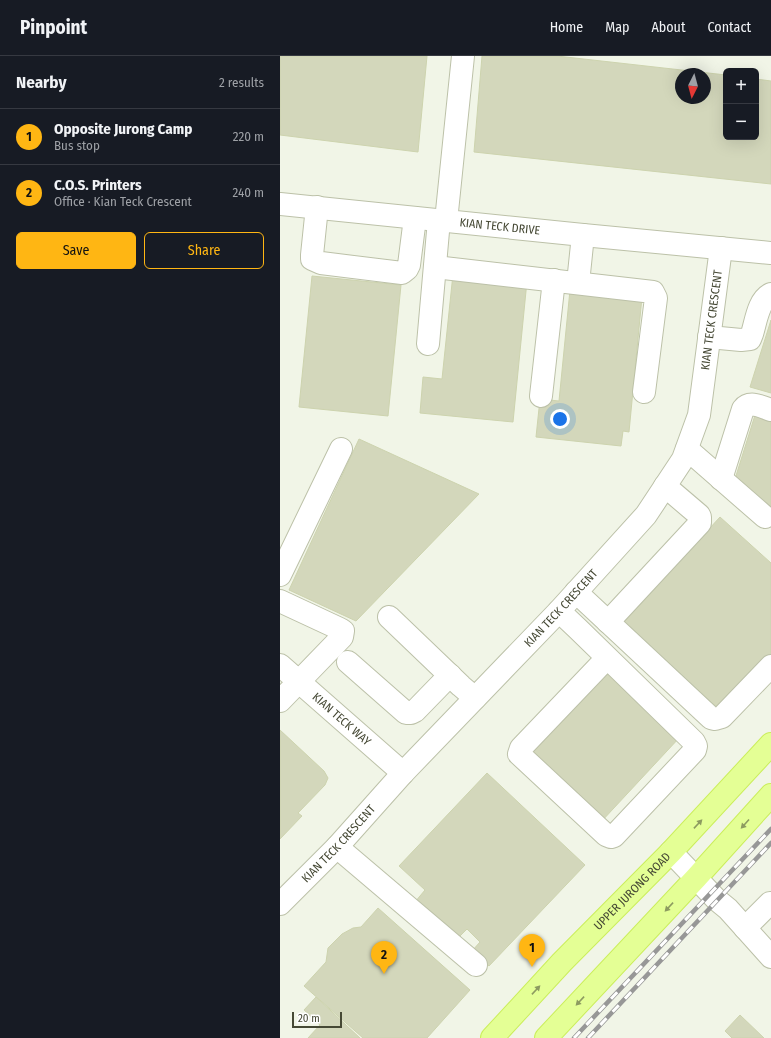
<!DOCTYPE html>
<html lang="en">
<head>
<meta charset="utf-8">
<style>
	:root { --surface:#171b24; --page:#242831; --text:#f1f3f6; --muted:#9ea1a6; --line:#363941; --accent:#ffb613 }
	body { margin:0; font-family:"Fira Sans Condensed",sans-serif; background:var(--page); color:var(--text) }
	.controls { position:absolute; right:12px; top:12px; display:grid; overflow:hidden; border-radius:6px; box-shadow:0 4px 16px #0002 }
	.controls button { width:36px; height:36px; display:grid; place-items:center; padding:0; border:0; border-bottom:1px solid var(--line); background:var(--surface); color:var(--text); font:20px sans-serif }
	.compass { position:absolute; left:395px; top:12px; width:36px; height:36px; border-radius:50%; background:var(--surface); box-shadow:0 4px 16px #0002; rotate:186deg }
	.scale { position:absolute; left:12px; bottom:10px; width:50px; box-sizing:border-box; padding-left:4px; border:2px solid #464935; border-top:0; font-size:11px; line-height:14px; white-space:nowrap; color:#464935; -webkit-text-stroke:3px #fff; paint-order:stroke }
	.you { position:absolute; left:280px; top:363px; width:14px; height:14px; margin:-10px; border:3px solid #fff; border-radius:50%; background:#1a73e8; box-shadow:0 0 0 6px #1a73e833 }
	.badge { display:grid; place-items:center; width:26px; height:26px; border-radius:50%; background:var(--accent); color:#111; font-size:13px; font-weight:700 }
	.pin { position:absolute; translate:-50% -33px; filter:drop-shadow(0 1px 2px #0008) }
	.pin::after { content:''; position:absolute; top:21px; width:14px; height:12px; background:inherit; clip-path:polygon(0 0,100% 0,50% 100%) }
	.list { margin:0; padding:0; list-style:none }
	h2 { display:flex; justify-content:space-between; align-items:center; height:52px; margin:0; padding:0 16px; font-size:17px }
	h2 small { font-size:13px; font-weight:400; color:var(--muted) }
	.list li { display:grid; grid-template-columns:26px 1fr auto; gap:12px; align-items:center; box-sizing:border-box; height:56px; padding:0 16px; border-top:1px solid var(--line) }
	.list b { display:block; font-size:15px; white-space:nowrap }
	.list p { margin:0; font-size:13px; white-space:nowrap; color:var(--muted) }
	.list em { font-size:13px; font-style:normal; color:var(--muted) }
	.actions { display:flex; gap:8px; padding:12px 16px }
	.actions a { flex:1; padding:9px 0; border:1px solid var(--accent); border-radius:6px; text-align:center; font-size:14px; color:var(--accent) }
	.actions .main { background:var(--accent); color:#111 }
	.map { position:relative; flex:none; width:491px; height:982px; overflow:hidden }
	header { display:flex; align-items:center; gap:24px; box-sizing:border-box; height:56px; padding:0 20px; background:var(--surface); border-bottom:1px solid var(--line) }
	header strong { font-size:19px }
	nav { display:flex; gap:22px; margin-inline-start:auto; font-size:14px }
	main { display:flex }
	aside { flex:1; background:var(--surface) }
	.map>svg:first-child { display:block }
</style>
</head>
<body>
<header>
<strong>Pinpoint</strong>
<nav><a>Home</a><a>Map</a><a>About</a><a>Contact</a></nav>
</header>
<main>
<aside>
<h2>Nearby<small>2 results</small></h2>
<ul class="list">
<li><span class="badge">1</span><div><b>Opposite Jurong Camp</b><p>Bus stop</p></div><em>220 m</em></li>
<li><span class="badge">2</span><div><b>C.O.S. Printers</b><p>Office · Kian Teck Crescent</p></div><em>240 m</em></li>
</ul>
<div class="actions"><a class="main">Save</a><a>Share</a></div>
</aside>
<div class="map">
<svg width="491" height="982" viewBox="0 0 491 982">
	<rect width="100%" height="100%" fill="#f1f5e7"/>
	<g fill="#d3d7bb" stroke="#cdd3ae" fill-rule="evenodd">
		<path d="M0 0H147L138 96 0 79Z"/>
		<path d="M202 0H277L446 19V81H476V23L491 25V128L194 96ZM401 18H425V42H401Z"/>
		<path d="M173 218 247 225 233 366 140 357 143 321 162 323Z"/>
		<path d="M32 220 121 229 108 360 19 351Z"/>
		<path d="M290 234 362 241 349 376 343 375 341 390 256 381 260 343 279 345Z"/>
		<path d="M491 264V337L470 331Z"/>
		<path d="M476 356 491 360V454L455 423Z"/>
		<path d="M79 383 199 438 76 565 9 534Z"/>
		<path d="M440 461 491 507V602L442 656 343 567Z"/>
		<path d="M327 614 400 681 320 767 247 699Z"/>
		<path d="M0 674 44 715 48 722 45 729 18 757 22 760 0 783Z"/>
		<path d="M207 717 305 809 209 910 192 895 200 886 187 873 176 884 135 846 145 834 119 810Z"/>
		<path d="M98 852 190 934 147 982H83L24 930 46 906 48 892 62 878 73 872 81 871Z"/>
		<path d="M36 941 80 982H28L40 969 24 954Z"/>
		<path d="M460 959 484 982H452L445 975Z"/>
	</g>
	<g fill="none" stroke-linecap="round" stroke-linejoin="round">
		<g stroke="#bcc1a8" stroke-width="24">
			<g id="minor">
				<path id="s1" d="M0 148 303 179 491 197"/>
				<path d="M37 151 32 199V203L41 207 122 217 127 213 129 209 135 162"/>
				<path d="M166 165 183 0"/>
				<path d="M155 211 373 236 376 242 364 336"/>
				<path d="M298 227 303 179"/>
				<path d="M429 281 461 284 470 283 472 278C476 266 478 244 491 238"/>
				<path d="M148 288 159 164"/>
				<path d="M261 340 274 224"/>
				<path d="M407 393 485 461"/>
				<path d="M441 423 463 353C470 344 482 351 491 354"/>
				<path d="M0 519 61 393"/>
				<path d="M296 536 431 662 435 663 442 661 491 610"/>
				<path d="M0 545 60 573 63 575 62 581 0 645"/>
				<path d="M279 555 298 573 414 686 416 690 415 694 334 780 331 781 326 779 239 698 241 692 327 602"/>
				<path d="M109 561 181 630 195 642"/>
				<path d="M328 566 420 467V461L419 459 385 430"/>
				<path d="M68 606 126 657H131L135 655 170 619"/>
				<path id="s2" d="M0 609 123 717"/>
				<path d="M57 791 196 909"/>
				<path d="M391 796 437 844 448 853 491 901"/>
				<path id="s3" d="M0 848 57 791 123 717 279 555 366 459 403 403 419 359 441 192"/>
				<path d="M465 872 490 847 491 849"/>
			</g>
		</g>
		<g stroke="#cbee5b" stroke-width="24">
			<g id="major">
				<path id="s4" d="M212 982 282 906 391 796 491 688"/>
				<path d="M266 982 416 822 491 739"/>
			</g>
		</g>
		<use href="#minor" stroke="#fff" stroke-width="22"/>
		<use href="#major" stroke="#e4ff95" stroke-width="22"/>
		<g stroke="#979797" stroke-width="4.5">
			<g id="rail">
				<path d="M294 982 491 773"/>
				<path d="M308 982 491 787"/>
			</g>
		</g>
		<use href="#rail" stroke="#fff" stroke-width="3" stroke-dasharray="9" stroke-linecap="butt"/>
	</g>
	<defs><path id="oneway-solid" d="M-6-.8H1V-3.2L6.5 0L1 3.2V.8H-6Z"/></defs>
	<g fill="#8d9b60">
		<use href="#oneway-solid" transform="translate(418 768) rotate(-47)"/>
		<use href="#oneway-solid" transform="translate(465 768) rotate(132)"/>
		<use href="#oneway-solid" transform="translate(389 851) rotate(133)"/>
		<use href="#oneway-solid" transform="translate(256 934) rotate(-47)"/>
		<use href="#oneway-solid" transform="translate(300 945) rotate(133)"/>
	</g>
	<g text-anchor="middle" stroke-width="3" stroke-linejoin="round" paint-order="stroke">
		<g font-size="12" fill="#464935" stroke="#fff">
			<text dy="4" stroke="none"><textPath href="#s1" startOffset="221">KIAN TECK DRIVE</textPath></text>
			<text dy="4" stroke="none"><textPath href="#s3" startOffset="744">KIAN TECK CRESCENT</textPath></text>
			<text dy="4" stroke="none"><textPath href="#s3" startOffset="408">KIAN TECK CRESCENT</textPath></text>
			<text dy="4" stroke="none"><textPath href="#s2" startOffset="82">KIAN TECK WAY</textPath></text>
			<text dy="4" stroke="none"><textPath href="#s3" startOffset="84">KIAN TECK CRESCENT</textPath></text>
			<text dy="4" stroke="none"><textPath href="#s4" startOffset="203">UPPER JURONG ROAD</textPath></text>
		</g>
	</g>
</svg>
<div class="controls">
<button>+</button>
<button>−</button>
</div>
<svg class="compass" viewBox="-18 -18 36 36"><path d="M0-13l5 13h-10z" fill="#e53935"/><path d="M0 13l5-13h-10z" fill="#9ea1a6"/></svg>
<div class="scale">20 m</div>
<div class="you"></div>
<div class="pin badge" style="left:252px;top:911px">1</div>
<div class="pin badge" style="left:104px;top:918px">2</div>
</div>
</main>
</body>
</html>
